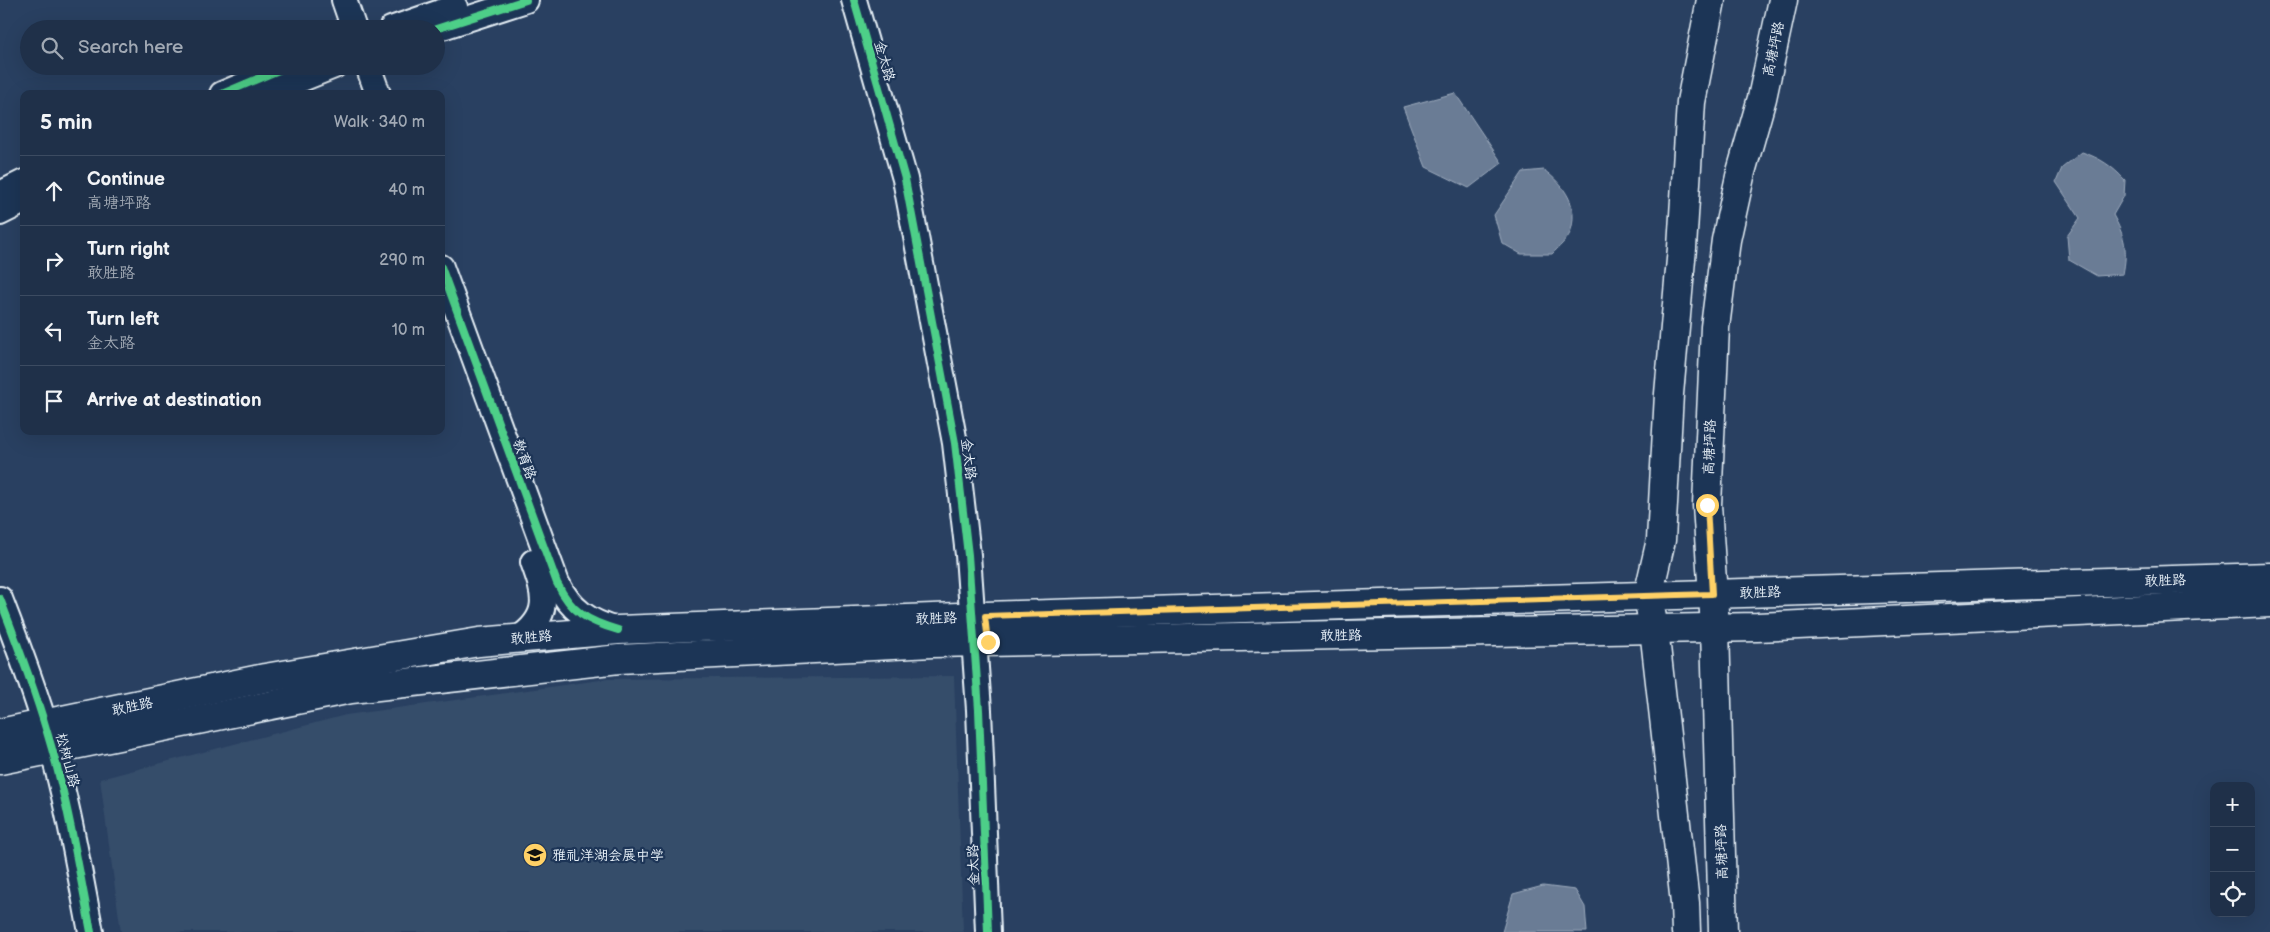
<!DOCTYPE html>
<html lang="en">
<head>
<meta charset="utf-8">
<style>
	:root { --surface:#1f3049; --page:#2c3c53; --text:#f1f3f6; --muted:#a1a9b4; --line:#3c4b61 }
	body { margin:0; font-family:"Balsamiq Sans","LXGW WenKai TC",sans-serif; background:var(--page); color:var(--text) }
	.controls { position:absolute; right:15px; bottom:15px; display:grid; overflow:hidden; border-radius:10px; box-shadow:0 5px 20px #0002 }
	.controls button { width:45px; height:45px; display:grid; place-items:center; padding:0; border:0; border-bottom:1px solid var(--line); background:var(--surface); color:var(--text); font:25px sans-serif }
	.stop { position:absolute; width:15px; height:15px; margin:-11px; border:4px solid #ffd166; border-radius:50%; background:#fff }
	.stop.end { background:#ffd166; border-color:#fff; box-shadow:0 1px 5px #0008 }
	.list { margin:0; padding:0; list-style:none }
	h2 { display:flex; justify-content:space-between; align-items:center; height:65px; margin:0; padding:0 20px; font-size:21px }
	h2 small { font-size:16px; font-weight:400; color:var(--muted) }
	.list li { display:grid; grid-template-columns:32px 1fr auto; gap:15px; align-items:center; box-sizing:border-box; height:70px; padding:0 20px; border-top:1px solid var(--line) }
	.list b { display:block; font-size:19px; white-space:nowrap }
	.list p { margin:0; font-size:16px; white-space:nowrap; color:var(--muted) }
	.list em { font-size:16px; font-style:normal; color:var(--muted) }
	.icon { flex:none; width:28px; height:28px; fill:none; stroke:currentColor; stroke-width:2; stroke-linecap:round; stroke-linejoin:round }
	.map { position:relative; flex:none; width:2270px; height:932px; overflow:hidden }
	.search { position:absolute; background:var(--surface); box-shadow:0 5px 20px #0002; left:20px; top:20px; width:425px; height:55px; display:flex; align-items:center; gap:12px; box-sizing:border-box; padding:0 18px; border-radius:28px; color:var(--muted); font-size:19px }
	.panel { position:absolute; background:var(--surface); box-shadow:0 5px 20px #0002; left:20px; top:90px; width:425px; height:345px; border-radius:10px }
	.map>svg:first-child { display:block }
</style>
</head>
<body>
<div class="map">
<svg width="2270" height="932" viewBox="0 0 2270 932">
	<rect width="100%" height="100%" fill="#294061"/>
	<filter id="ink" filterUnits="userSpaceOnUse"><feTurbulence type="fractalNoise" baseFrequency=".02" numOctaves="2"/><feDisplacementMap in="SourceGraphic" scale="10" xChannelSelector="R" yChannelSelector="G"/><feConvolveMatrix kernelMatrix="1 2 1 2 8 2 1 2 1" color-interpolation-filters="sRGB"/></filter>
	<g filter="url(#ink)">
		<path fill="#364d6b" d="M954 676 963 932H121L100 779 346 715 608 679Z"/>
		<g fill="#6b7c95" stroke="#9dabbd">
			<path d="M1455 93 1502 163 1469 188 1426 167 1403 107Z"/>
			<path d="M2082 152C2100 158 2112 166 2125 180L2124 196 2113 215C2125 237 2128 249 2123 274L2097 276 2069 260 2067 236 2080 218 2056 182 2062 168Z"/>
			<path d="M1544 170C1564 185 1580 206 1570 233 1567 240 1558 248 1552 254H1521L1502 243 1494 215 1523 172Z"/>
			<path d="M1543 886 1575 890 1585 907 1587 932H1502L1513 894Z"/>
		</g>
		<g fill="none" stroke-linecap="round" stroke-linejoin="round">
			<g stroke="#e8f1f8" stroke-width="28">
				<g id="tertiary">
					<path d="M344 0 354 29"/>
					<path d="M854 0 905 179 955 443 968 555 979 710 988 932"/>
					<path d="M391 29 455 7"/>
					<path d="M436 29 526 0"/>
					<path d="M368 66 378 94"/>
					<path d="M222 94 284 68"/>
					<path d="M264 94 334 66"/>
					<path d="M0 194 24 182"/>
					<path d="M0 213 24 201"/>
					<path d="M441 267 557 583C570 609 588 622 617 630"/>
					<path d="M0 599C17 643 34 687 47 732 67 797 78 865 91 932"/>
					<path d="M518 639C552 616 545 595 533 562"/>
				</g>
			</g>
			<g stroke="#e8f1f8" stroke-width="31">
				<g id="secondary">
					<path d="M0 733 265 678 479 642 618 630 985 616 2270 577"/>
					<path d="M0 760 351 689 619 659 932 643 1757 627 2270 603"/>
				</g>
			</g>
			<g stroke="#e8f1f8" stroke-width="31">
				<g id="primary">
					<path d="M1686 932 1685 903 1654 629 1648 596 1661 540 1669 394 1682 248 1691 102 1711 0"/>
					<path d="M1723 932 1715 627 1707 505 1715 327 1726 240 1741 172 1762 98 1783 0"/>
				</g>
			</g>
			<use href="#tertiary" stroke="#1d3557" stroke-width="24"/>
			<use href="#secondary" stroke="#1d3557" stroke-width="28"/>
			<use href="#primary" stroke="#1d3557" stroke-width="28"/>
			<g stroke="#1d3557" stroke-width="11">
				<g id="cycleway">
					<path d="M854 0 905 179 955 443 968 555 979 710 988 932"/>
					<path d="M436 29 526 0"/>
					<path d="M222 94 288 66"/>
					<path d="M441 267 557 583C571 612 587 621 618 630"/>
					<path d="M0 599C17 643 34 687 47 732 67 797 78 865 91 932"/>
				</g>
			</g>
			<use href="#cycleway" stroke="#4dcf88" stroke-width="8"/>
		</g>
	</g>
	<g fill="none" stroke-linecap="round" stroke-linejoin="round" filter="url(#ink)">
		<path stroke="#ffd166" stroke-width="6" d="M988 642 985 616 1712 594 1707 505"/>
	</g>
	<defs>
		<g id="school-disc" transform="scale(1.25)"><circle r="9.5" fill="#ffd166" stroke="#1d3557"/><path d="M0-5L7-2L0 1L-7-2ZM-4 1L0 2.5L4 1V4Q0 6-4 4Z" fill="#111"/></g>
	</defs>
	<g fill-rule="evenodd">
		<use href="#school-disc" x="535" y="855"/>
	</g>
	<g text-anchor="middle" stroke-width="4.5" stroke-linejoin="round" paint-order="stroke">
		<g font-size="14" fill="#e8f1f8" stroke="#1d3557">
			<text transform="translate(1773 49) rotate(-78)" y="5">高塘坪路</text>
			<text transform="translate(885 61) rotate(74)" y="5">金太路</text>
			<text transform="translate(1709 447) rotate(-88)" y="5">高塘坪路</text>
			<text transform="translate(525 459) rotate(70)" y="5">教育路</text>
			<text transform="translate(969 459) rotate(83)" y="5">金太路</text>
			<text transform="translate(2165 580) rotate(-2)" y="5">敢胜路</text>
			<text transform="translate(1760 592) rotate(-2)" y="5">敢胜路</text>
			<text transform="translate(936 618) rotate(-2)" y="5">敢胜路</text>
			<text transform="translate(1341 635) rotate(-1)" y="5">敢胜路</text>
			<text transform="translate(531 637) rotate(-5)" y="5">敢胜路</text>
			<text transform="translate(132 706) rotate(-12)" y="5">敢胜路</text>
			<text transform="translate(68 760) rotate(75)" y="5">松树山路</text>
			<text transform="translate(1721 852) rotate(-92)" y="5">高塘坪路</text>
			<text transform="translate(973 865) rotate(-92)" y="5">金太路</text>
		</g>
		<g font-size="14" fill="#e8f1f8" stroke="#1d3557" text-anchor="start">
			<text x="552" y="860">雅礼洋湖会展中学</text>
		</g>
	</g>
</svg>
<div class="controls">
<button>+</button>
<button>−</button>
<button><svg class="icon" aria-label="locate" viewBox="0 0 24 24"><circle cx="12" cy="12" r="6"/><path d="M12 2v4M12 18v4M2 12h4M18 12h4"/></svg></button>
</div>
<div class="stop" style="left:1707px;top:505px"></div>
<div class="stop end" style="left:988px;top:642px"></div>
<div class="search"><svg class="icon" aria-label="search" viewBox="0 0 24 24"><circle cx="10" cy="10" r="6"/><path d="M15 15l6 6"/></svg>Search here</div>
<section class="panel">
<h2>5 min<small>Walk · 340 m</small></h2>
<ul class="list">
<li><svg class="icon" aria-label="ahead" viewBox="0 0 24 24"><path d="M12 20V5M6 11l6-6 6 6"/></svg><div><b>Continue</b><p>高塘坪路</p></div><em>40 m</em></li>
<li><svg class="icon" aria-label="right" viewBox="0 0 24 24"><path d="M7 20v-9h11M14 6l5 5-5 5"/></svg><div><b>Turn right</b><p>敢胜路</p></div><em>290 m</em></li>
<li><svg class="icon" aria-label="left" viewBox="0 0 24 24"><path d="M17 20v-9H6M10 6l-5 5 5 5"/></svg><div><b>Turn left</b><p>金太路</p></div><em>10 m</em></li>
<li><svg class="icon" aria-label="arrive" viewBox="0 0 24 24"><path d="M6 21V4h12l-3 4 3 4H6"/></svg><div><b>Arrive at destination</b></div></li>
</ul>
</section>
</div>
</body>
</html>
